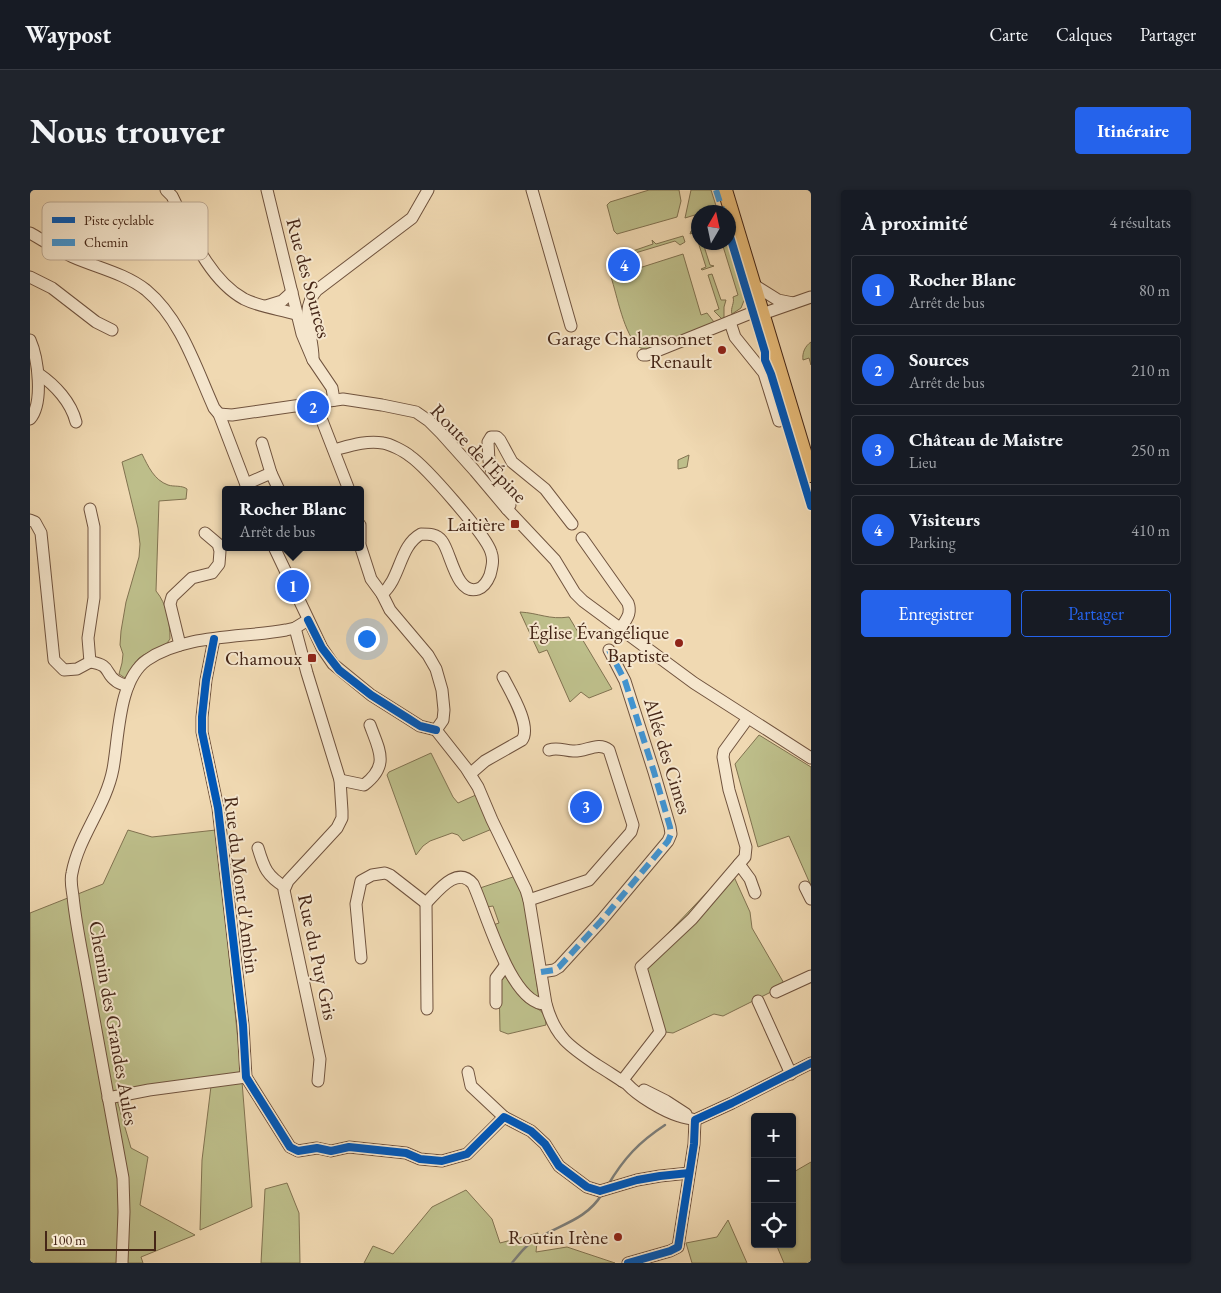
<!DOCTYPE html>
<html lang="fr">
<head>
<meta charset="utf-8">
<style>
	:root { --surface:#171b24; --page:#20242c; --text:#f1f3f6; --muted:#9ea1a6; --line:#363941; --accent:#2563eb }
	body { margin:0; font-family:"EB Garamond",serif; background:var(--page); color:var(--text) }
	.controls { position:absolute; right:15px; bottom:15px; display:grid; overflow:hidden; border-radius:5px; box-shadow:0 1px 4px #0004 }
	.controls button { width:45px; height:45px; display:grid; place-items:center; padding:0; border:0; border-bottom:1px solid var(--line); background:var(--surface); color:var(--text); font:25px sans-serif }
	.compass { position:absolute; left:661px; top:15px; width:45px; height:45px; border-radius:50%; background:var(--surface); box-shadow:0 1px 4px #0004; rotate:9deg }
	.scale { position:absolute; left:15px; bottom:12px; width:111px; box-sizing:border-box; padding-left:5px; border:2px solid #452617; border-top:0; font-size:14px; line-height:18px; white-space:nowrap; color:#452617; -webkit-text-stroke:4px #f5e6cd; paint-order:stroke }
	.you { position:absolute; left:336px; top:448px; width:18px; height:18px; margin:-12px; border:4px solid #fff; border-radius:50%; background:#1a73e8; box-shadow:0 0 0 8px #1a73e833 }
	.badge { display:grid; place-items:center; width:32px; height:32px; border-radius:50%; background:var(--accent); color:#fff; font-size:16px; font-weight:700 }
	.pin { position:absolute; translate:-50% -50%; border:2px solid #fff; box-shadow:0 1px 5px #0006 }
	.popup { position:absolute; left:192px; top:296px; width:142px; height:65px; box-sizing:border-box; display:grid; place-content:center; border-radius:5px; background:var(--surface); filter:drop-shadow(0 1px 4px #0005); font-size:16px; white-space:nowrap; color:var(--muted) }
	.popup b { font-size:19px; color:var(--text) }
	.popup::after { content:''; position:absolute; left:50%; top:100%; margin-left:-10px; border:10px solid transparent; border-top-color:var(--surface) }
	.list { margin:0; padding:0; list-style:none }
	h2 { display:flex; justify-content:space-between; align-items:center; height:65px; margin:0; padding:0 20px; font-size:21px }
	h2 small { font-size:16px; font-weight:400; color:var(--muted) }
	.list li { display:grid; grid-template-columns:32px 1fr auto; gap:15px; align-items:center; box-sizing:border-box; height:70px; margin:0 10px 10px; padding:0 10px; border:1px solid var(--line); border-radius:5px }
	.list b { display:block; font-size:19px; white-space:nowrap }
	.list p { margin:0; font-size:16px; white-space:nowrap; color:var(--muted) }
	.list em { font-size:16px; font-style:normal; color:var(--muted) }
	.actions { display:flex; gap:10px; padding:15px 20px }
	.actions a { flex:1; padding:11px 0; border:1px solid var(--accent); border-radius:5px; text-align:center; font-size:18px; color:var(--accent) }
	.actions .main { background:var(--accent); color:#fff }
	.icon { flex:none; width:28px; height:28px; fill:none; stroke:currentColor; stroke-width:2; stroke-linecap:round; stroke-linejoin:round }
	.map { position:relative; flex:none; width:781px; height:1073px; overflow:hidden; border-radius:5px }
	header { display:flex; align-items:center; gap:30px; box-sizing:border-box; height:70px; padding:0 25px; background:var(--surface); border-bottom:1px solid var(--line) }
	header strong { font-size:24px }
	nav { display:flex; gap:28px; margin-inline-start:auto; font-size:18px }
	.intro { display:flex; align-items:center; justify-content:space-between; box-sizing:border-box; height:120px; padding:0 30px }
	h1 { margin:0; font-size:35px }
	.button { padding:12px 22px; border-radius:5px; background:var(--accent); color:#fff; font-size:18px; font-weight:700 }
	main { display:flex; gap:30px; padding:0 30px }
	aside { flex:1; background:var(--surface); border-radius:5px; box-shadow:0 1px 4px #0004 }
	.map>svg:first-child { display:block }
</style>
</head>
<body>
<header>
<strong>Waypost</strong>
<nav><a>Carte</a><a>Calques</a><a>Partager</a></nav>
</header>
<div class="intro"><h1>Nous trouver</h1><a class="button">Itinéraire</a></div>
<main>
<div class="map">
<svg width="781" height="1073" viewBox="0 0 781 1073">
	<rect width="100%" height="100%" fill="#f0d9b2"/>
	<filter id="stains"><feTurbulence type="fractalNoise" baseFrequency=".004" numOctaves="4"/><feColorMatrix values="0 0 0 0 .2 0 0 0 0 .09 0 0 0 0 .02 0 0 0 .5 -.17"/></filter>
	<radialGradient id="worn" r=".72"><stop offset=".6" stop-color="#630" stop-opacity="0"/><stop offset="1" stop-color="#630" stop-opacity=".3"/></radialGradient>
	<g fill="#bdbe8a" stroke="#817250">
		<path d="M619 0H649L651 11 647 27 587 44 584 41 577 15 580 12Z"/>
		<path d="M661 0H681L688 22H668V24L655 28Z"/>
		<path d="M668 38V52L673 53 680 75 684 76 672 80 671 79 676 77 665 42 660 44 661 41Z"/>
		<path d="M653 46 655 52 650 55 645 51 592 67 590 60 594 64 623 54 622 50 626 54Z"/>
		<path d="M692 53H697L715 108 711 118 702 124C700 118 705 113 703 107L708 105Z"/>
		<path d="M653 64 671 125 677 123 684 132 624 159C619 159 613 160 609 157 594 145 587 105 581 87Z"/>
		<path d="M682 84 691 110H696L694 117V128L692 129 684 121 689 119 678 85Z"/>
		<path d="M781 152V175L779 168 773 170C772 163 775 156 781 152Z"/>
		<path d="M112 264C118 276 124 290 138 295 144 297 152 295 157 299L156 309 129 311 126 401C137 414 140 433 140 449 134 460 119 460 109 468 102 475 101 482 95 488L89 484 92 473 93 464 90 455 91 441 96 412 109 367 110 354 108 338 92 272Z"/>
		<path d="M659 265 657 277 648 279V270Z"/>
		<path d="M490 422C509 423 519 430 539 427L582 499 559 508 551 502 540 512 517 460 509 463Z"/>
		<path d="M729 545 781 577V696L759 646 728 657 705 574Z"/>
		<path d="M401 563 423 607 428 613 448 604 462 639 433 651 428 645 422 643 400 651 393 656 386 665 357 585 359 582Z"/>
		<path d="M98 640 122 647 186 640 211 879 222 1017 170 1040 172 970 182 888 87 910 101 958 118 967 110 1015 165 1045 111 1067 113 1073H0V723L73 694Z"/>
		<path d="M700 678 720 722 722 738 755 795 693 826 684 824 643 843 627 841 607 776Z"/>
		<path d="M486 686 494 707 509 808H505L485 783 463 735 469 733 463 716 457 717 450 698Z"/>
		<path d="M474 785 494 811 511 821 515 827 516 835 478 844 470 841 469 791Z"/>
		<path d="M781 972V1073H754L746 1054H762V983Z"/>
		<path d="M257 993 269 1023 270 1073H231L235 999Z"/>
		<path d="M436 1000 462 1029 470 1053 508 1043 506 1062 537 1057 585 1073H334L343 1056 363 1064 402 1017Z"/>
		<path d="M698 1030 717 1073H662L656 1053 687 1047Z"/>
	</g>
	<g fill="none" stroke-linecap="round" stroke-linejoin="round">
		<g stroke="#7c7d78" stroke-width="2.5">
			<path d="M578 995C594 968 609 952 635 935"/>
			<path d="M482 1073C490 1063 497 1054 508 1048 532 1034 557 1029 572 1004"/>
		</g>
		<g stroke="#70533e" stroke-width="13">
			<g id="minor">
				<path d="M136 0 142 6C160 42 178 89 214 109 230 117 249 119 266 124"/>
				<path d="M237 0 272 144 283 170 302 198 304 210"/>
				<path d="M502 0 541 136"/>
				<path d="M0 43C14 51 28 60 43 67 68 78 94 83 116 100 151 129 166 178 184 218L189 224 218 300"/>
				<path d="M0 87 22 98 66 132 82 140"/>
				<path d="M724 95 748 110 763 113"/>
				<path d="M236 116 252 111 262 102"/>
				<path d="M732 124 781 107"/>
				<path d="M700 132 705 147 734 183 749 231"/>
				<path d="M0 150C8 168 14 213 0 229"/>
				<path d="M613 165H617L731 119"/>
				<path d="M283 170C284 146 268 121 287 100L382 28 398 0"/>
				<path d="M9 184C25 195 41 212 46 232"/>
				<path d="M289 212 291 228 319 300"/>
				<path d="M189 224 202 225 313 209 352 215 386 222 399 231 411 243 445 281 477 319 525 370 545 403 553 411 664 493 781 568"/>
				<path d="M232 253 241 283 249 300"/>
				<path d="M304 260C319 256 336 250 353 253 360 254 374 261 380 266 396 277 456 345 461 362 464 370 462 377 460 385 458 390 454 397 448 399 426 406 421 362 412 351 407 344 399 344 391 344 369 356 371 388 352 404"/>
				<path d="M216 294 241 283"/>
				<path d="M477 319 480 315 478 307 462 282 459 271 458 252 461 247H467L470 250 482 272 515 299 542 334"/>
				<path d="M0 330 5 332 11 343 24 470 34 480 47 479 60 472C82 475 74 483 86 491 90 494 95 495 98 496"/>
				<path d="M330 335V352"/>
				<path d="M552 348 598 413C602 424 596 429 591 438"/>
				<path d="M330 355 341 389 352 404 360 420 398 465 406 479 412 500 414 520 413 530 406 540"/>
				<path d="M244 357 292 458 303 474 341 505 379 529 390 536 406 540 436 578 448 597 462 630 496 700 499 710 516 814C525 847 540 857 567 875 577 881 587 888 597 894 608 906 633 921 649 926 654 928 660 928 665 930"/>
				<path d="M265 438 277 483 310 590 312 621V628L307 638 258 691 254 700 290 869 288 891"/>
				<path d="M184 449 176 490 172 527V542L188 618 213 835 216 887 260 957 268 961 287 958 301 961 319 957 376 963 390 969 412 971 437 964 474 927 501 941 515 954 529 976 557 997 570 1001 607 990 630 986 659 983"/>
				<path d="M150 455 140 414 142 407 162 388 182 383 189 374 190 361 188 354 175 343"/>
				<path d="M60 472 58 448 64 408V337L60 319"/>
				<path d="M440 584 455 571 492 550C502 536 480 501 473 487"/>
				<path d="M310 590 334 595C360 575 349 560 340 535"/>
				<path d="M228 658C234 678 237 686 255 697"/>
				<path d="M709 674 715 667 716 657 699 600 693 567 694 561 718 528"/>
				<path d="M775 697 781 709"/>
				<path d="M499 710 559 690 601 642 603 635 579 560C568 551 556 562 543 561 535 561 528 557 519 560"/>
				<path d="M396 713 397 819"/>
				<path d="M331 768 326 714 331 691 342 685 355 683 360 685 396 713C408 701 427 675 443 694 456 721 481 816 516 814"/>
				<path d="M511 782 524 780 529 777 571 731 638 651 641 644 640 637 624 582 595 491 579 460"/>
				<path d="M746 802 781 786"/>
				<path d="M728 811 761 884"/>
				<path d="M466 813V788L475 776"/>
				<path d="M438 882 441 896 474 927"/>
				<path d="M592 891 630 842 611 777 662 729 709 674 720 689 725 703"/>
				<path d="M614 900 636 911 656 924"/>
				<path d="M78 908 119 900 216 887"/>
				<path d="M665 930 702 913 781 873"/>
				<path d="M92 1073 94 1022 93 988C79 915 66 842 53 769 49 748 45 727 43 706 42 699 40 690 42 683 49 646 76 616 83 579 89 547 88 490 117 470 154 444 213 448 256 440L265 438 278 430"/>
				<path d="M598 1073 640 1061 648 1057 664 954 665 930"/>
			</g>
		</g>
		<g stroke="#452617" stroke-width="16">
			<path id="major" d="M695 0 781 285"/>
		</g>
		<use href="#minor" stroke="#f5e6cd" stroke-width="11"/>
		<use href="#major" stroke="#e8bc79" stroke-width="14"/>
		<g stroke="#4095d4" stroke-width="6" stroke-dasharray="12 6" stroke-linecap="butt">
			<path d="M686 0 693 22"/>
			<path d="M511 782 524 780 529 777 571 731 638 651 641 644 640 637 624 582 595 491 579 460"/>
		</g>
		<g stroke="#f5e6cd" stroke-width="11">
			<g id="cycleway">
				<path d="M698 40 735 162V170L741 184 781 316"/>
				<path d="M278 430 292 458 309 480 341 505 379 529 390 536 406 540"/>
				<path d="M184 449 176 490 172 527V542L188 618 213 835 216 887 260 957 268 961 287 958 301 961 319 957 376 963 390 969 412 971 437 964 474 927 501 941 515 954 529 976 557 997 570 1001 607 990 630 986 659 983"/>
				<path d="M598 1073 640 1061 648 1057 664 954 665 930 702 913 781 873"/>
			</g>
		</g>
		<use href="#cycleway" stroke="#0057b8" stroke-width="8"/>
	</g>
	<g fill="#8f2418" stroke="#f5e6cd" stroke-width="2">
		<circle cx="692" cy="160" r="5"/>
		<rect x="480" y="329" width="10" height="10" rx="2.5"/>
		<circle cx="649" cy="453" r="5"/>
		<rect x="277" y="463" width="10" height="10" rx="2.5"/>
		<circle cx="588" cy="1047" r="5"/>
	</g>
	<g text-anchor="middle" stroke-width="4" stroke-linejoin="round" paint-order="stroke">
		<g font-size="20" fill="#452617" stroke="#f5e6cd">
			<text transform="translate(279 88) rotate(75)" y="7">Rue des Sources</text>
			<text transform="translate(449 263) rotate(46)" y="7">Route de l'Épine</text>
			<text transform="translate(638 566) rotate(73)" y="7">Allée des Cimes</text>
			<text transform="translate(212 695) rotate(83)" y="7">Rue du Mont d'Ambin</text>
			<text transform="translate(288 767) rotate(78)" y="7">Rue du Puy Gris</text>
			<text transform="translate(84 833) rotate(80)" y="7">Chemin des Grandes Aules</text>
		</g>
		<g font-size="20" fill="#452617" stroke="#f5e6cd" text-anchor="end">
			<text x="682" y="155">Garage Chalansonnet<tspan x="682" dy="23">Renault</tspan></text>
			<text x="475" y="341">Laitière</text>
			<text x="639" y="449">Église Évangélique<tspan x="639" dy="23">Baptiste</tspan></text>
			<text x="272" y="475">Chamoux</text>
			<text x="578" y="1054">Routin Irène</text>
		</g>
	</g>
	<rect x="12" y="12" width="166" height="58" rx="8" fill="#f5e6cd" stroke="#c0ac96" stroke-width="1"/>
	<rect x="22" y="27" width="23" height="6" fill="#0057b8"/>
	<rect x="22" y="49" width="23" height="7" fill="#4095d4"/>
	<g font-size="14" fill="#452617">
		<text x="54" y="35">Piste cyclable</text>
		<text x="54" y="57">Chemin</text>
	</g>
	<rect width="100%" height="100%" filter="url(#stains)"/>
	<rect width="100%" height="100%" fill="url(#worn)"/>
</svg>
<div class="controls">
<button>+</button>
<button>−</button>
<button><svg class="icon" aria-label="locate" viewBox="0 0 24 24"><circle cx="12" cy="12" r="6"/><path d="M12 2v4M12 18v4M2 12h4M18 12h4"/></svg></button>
</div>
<svg class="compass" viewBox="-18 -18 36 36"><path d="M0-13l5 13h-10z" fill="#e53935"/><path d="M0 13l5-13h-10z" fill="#9ea1a6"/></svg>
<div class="scale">100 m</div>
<div class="you"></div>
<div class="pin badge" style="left:263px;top:396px">1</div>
<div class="popup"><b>Rocher Blanc</b>Arrêt de bus</div>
<div class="pin badge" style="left:283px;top:217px">2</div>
<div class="pin badge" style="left:556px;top:617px">3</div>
<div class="pin badge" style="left:594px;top:75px">4</div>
</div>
<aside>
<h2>À proximité<small>4 résultats</small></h2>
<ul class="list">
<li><span class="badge">1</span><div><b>Rocher Blanc</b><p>Arrêt de bus</p></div><em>80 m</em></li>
<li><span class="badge">2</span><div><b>Sources</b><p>Arrêt de bus</p></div><em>210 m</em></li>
<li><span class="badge">3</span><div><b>Château de Maistre</b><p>Lieu</p></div><em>250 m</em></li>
<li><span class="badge">4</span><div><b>Visiteurs</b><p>Parking</p></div><em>410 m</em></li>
</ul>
<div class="actions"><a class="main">Enregistrer</a><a>Partager</a></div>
</aside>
</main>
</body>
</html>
